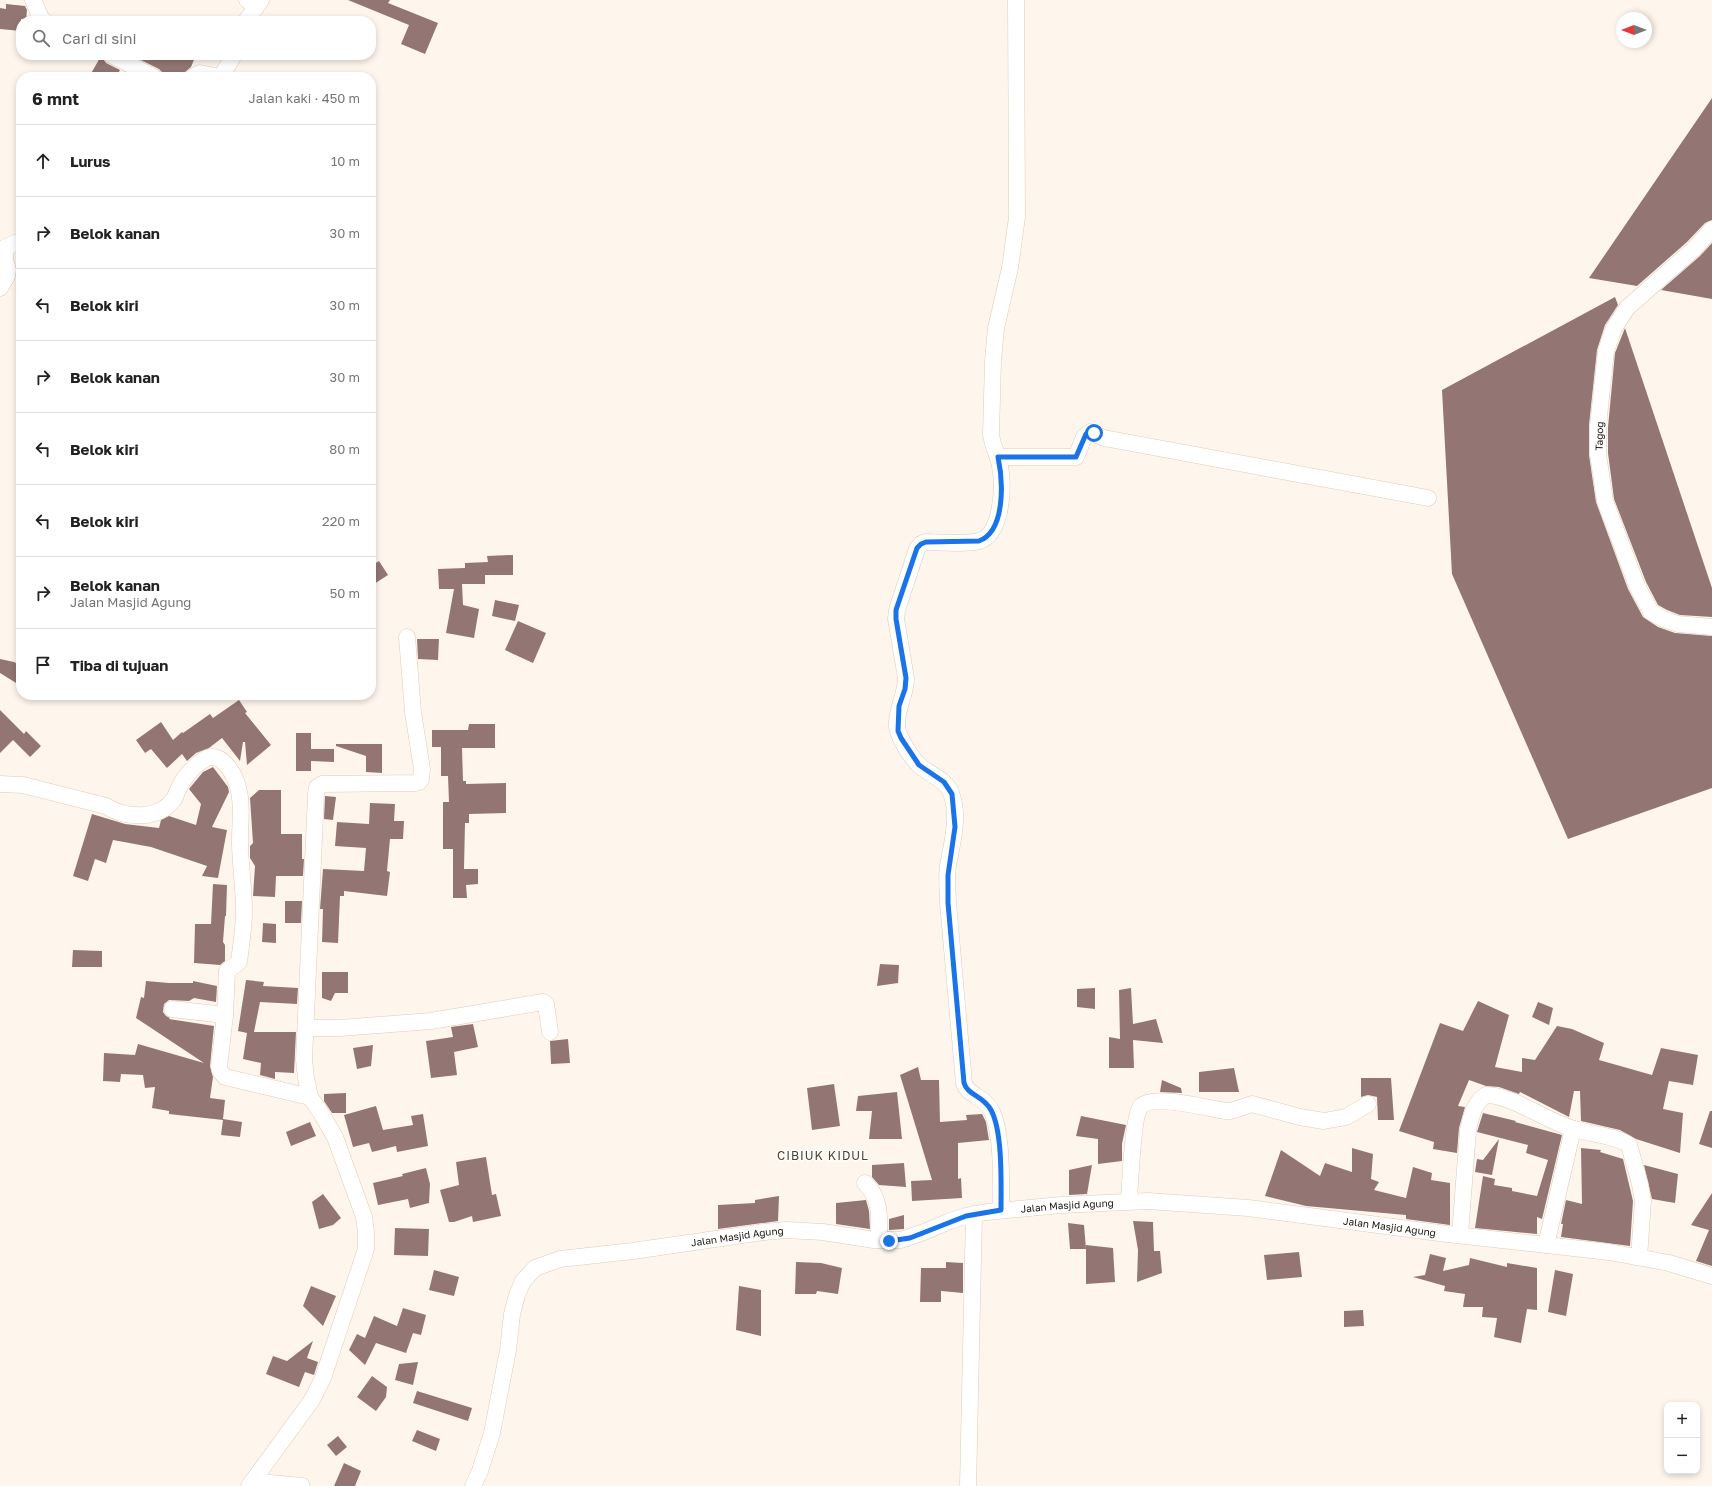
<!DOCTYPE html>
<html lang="id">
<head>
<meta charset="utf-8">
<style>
	:root { --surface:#fff; --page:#f6f6f6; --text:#222; --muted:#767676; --line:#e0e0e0 }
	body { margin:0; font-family:"Golos Text",sans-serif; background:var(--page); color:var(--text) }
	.controls { position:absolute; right:12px; bottom:12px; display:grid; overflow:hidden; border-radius:8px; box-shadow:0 2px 6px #0003 }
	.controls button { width:36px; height:36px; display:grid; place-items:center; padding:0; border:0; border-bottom:1px solid var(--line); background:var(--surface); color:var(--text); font:20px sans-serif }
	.compass { position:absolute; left:1616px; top:12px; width:36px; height:36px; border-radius:50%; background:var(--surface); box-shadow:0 2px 6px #0003; rotate:270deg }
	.stop { position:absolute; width:12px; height:12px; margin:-9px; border:3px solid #1a73e8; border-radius:50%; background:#fff }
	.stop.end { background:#1a73e8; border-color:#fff; box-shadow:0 1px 4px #0008 }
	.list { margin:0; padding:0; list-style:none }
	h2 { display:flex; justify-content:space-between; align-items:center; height:52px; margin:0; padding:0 16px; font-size:17px }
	h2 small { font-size:13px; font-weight:400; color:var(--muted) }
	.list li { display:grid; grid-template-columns:26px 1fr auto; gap:12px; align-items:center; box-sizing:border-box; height:72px; padding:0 16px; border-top:1px solid var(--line) }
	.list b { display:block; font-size:15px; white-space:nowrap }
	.list p { margin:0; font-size:13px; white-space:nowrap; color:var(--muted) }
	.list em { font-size:13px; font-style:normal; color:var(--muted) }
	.icon { flex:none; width:22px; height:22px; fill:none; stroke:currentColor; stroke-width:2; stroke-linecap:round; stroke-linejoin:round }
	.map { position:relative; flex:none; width:1712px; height:1486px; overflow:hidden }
	.search { position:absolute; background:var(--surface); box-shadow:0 2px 6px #0003; left:16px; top:16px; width:360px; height:44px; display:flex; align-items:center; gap:10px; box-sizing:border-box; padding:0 14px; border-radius:16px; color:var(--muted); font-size:15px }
	.panel { position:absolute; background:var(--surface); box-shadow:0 2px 6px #0003; left:16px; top:72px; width:360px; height:628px; border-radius:16px }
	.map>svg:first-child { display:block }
</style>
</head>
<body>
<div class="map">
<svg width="1712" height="1486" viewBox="0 0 1712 1486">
	<rect width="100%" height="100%" fill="#fef6ed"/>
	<g fill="#937673">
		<path d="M348 0H390L388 3 438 23 425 54 401 44 409 25Z"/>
		<path d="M6 4 25 6 27 10 26 20 21 19V31L0 29V8L6 9Z"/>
		<path d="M138 55H196L191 67 185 72 184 77H164L162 72 159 69 137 58Z"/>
		<path d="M101 56 106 63 120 70 116 77H89Z"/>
		<path d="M1712 98V220L1705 223 1687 242 1637 286 1589 278Z"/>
		<path d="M1712 243V299L1661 290 1700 256Z"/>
		<path d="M1615 297 1618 305 1605 325 1597 350 1589 425V455L1596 502 1628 589 1643 617 1658 627 1675 633 1712 636V788L1568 839 1452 574 1442 390Z"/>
		<path d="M1625 328 1712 588V617L1680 615 1667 610 1658 605 1646 582 1614 499 1608 453V427L1615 353Z"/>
		<path d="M513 555V575H485V584H462L463 605 479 609 474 638 446 633 454 589H439L438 569 465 568V563L488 562 487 556Z"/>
		<path d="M379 561 388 575 371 586V566Z"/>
		<path d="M495 600 519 605 515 621 492 616Z"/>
		<path d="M518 621 546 633 533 663 505 650Z"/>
		<path d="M417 639H439L438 660 418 659Z"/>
		<path d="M0 659 14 662 21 666V686L0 673Z"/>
		<path d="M239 700 247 712 245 713 271 745 247 765 245 742H243L240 761 222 738 209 748 196 753 187 761 182 754 167 768 151 749 145 753 136 740 161 722 173 740 182 732 183 733 210 714 213 718Z"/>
		<path d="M0 710 24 734 26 731 41 746 30 757 13 740 0 753Z"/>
		<path d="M469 724H495V748H462L463 781H466V784L506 783V813L469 814V823H465L464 869H478V884L466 885 467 898H453V849H443V802H449L448 776H441V747H432V730H468Z"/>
		<path d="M296 733H311V749H334V762L311 761V771H296Z"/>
		<path d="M336 744H382V773L366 772V756L336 746Z"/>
		<path d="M213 767 228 787 229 792 212 827 227 830 218 878 202 876 207 866 151 847 113 840 106 863 95 859 88 881 73 876 92 814 125 824 159 828 161 820 169 816 196 825 201 804 189 789 203 772Z"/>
		<path d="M259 790H281V834H302V859H304L303 876H276L275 897 253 896 255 866 250 858V846L253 843 250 798Z"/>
		<path d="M325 796 336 797 333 820 324 819Z"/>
		<path d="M370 803 395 804 394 821H404L403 839H390L387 871 390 872 387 896 344 891V896H340L338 943 322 942 323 909H320L323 869 364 871 366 848 335 846 337 822 369 824Z"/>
		<path d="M213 884 227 885 226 916H225L223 942 225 945V961L220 965 194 963 195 924H211Z"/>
		<path d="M285 901H302L301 923H285Z"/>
		<path d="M263 923 276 924V943L262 942Z"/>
		<path d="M73 950 102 951V967H72Z"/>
		<path d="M880 964 899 965 898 983 877 986Z"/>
		<path d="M322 972H348V993H335L331 1001 322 998Z"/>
		<path d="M246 980 264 982 263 986 298 988 297 1004 260 1002 254 1032H296L294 1073 275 1072V1079L260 1075 261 1063 243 1059 247 1033 238 1031Z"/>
		<path d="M146 981 169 983H193V981L217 986 216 1002 194 998 189 1001 169 1000 164 1004 163 1012 166 1016 170 1018 169 1019 214 1026 210 1066 213 1077 210 1098 225 1100 223 1119 242 1122 240 1137 221 1135 223 1120 169 1114V1111L152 1108 155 1087 145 1088 143 1075 121 1074 120 1082 103 1081 104 1053 135 1055 138 1044 204 1063 136 1018 141 997 144 998Z"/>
		<path d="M1095 988V1009L1077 1007V989Z"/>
		<path d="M1131 988 1133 1024 1156 1019 1163 1043 1133 1040 1134 1068H1109V1037L1120 1039 1119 990Z"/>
		<path d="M1478 1001 1509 1015 1495 1067 1522 1072V1058L1535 1060 1557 1026 1572 1029 1604 1043 1599 1060 1652 1075 1661 1048 1698 1055 1693 1085 1669 1081 1663 1109 1683 1113 1680 1153 1636 1139 1620 1130 1581 1121 1580 1091H1574L1569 1117 1520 1092 1519 1094 1499 1087 1486 1086 1469 1080 1458 1106 1465 1107 1459 1128 1457 1153 1433 1149 1434 1142 1399 1131 1440 1023 1463 1031Z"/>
		<path d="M1538 1002 1553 1008 1549 1025 1532 1017Z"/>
		<path d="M473 1024 478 1047 454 1052 457 1075 431 1078 426 1041 453 1037 451 1027Z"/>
		<path d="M568 1039 570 1063 551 1064 550 1041Z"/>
		<path d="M373 1045 371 1066 357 1069 353 1048Z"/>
		<path d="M918 1067 921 1080H939L940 1122 967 1120 966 1115 982 1114 986 1122 989 1140 958 1143V1179L961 1178 962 1198 912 1201 911 1181 932 1180 900 1075Z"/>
		<path d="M1234 1068 1239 1092H1199V1072Z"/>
		<path d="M1361 1078H1391L1394 1120H1378L1377 1097 1368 1095 1361 1097Z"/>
		<path d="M1162 1080 1181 1088 1182 1093 1160 1092Z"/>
		<path d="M834 1084 840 1126 812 1130 807 1088Z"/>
		<path d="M897 1092 902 1139H869L872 1111H856L858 1096Z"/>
		<path d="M346 1093V1113H332L324 1101V1094Z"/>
		<path d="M376 1106 383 1130 413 1125 411 1116 423 1114 428 1146 397 1152 396 1146 372 1152 369 1143 353 1147 344 1115Z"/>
		<path d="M1710 1111H1712V1148L1699 1144Z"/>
		<path d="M1483 1113 1516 1121 1515 1122 1562 1135 1542 1219 1537 1217V1234L1475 1228 1483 1176 1495 1179 1494 1185 1512 1188V1191L1537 1196 1548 1160 1526 1153 1528 1145 1477 1132Z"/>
		<path d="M1081 1116 1126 1125 1122 1144V1161L1098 1164V1139L1076 1136Z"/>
		<path d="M310 1122 316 1136 291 1146 286 1132Z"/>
		<path d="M1499 1139 1492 1175 1475 1172 1477 1159 1483 1160Z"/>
		<path d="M1352 1148 1373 1154 1371 1179 1379 1182 1374 1190 1406 1198 1413 1167 1432 1173 1431 1180 1450 1183V1225L1406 1219V1215L1306 1206 1265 1196 1281 1150 1320 1176 1325 1163 1352 1172Z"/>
		<path d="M1581 1148 1601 1150 1600 1152 1623 1159 1633 1201 1630 1246 1561 1237 1563 1224H1561L1566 1200 1582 1204Z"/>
		<path d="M486 1157 492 1195 496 1194 501 1216 473 1222 472 1216 454 1222H449L440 1190 459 1185 456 1162Z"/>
		<path d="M904 1163 906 1187 879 1185 872 1177V1165Z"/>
		<path d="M1092 1165 1087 1194 1069 1195V1170Z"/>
		<path d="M1644 1165 1678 1174 1675 1203 1652 1199Z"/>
		<path d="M426 1168 430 1184 429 1203 410 1208 408 1199 378 1205 373 1183 403 1176 402 1174Z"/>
		<path d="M1712 1193V1266L1696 1261 1709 1230 1691 1225Z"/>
		<path d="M323 1194 341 1218 333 1225 319 1229 312 1202Z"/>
		<path d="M779 1196 778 1221 718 1229V1205L755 1203V1200Z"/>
		<path d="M866 1200 869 1211 870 1229 836 1224V1203Z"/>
		<path d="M904 1215V1229L889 1230V1219Z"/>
		<path d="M1133 1221 1153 1222 1154 1251H1160L1162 1273 1137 1282 1138 1250Z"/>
		<path d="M1068 1223 1084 1225 1086 1249H1070Z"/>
		<path d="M395 1228 429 1229 428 1256 394 1255Z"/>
		<path d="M1086 1245 1113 1248 1115 1282 1086 1284Z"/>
		<path d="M1299 1252 1302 1277 1267 1280 1264 1255Z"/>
		<path d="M1430 1254 1446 1258 1443 1271 1469 1265 1470 1258 1507 1267V1263L1537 1268V1310L1527 1309 1521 1343 1494 1337 1497 1318 1482 1317 1483 1307H1463L1465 1294 1444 1291 1445 1286 1413 1277 1425 1275Z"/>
		<path d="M796 1262 821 1263 842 1268 838 1294 817 1291 816 1294H795Z"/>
		<path d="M946 1262 963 1263V1293L941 1291V1302H920L921 1268H946Z"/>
		<path d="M434 1270 459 1277 454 1296 429 1290Z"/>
		<path d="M1555 1270 1573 1274 1566 1316 1548 1312Z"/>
		<path d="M311 1286 336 1296 323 1326 303 1306Z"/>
		<path d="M739 1286 761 1290V1336L736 1330Z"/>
		<path d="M403 1308 426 1315 421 1335 413 1333 406 1353 376 1343 365 1365 349 1350 357 1334 365 1338 374 1316 397 1326Z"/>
		<path d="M1363 1310 1364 1326 1344 1327V1311Z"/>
		<path d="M313 1341 307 1358 318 1362 314 1375 305 1372 299 1387 266 1374 273 1356 287 1361Z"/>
		<path d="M418 1362 413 1385 395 1380 399 1364Z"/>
		<path d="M372 1376 387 1387 386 1397 376 1411 357 1397Z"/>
		<path d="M417 1391 472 1408 468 1421 413 1403Z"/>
		<path d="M417 1430 440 1439 436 1451 412 1441Z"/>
		<path d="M338 1436 347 1447 336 1456 327 1445Z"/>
		<path d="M344 1463 361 1471 355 1486H334Z"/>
	</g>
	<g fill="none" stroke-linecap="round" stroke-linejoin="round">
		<g stroke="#dfcbb6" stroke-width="17">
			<g id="minor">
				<path d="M33 0 41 18 44 21"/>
				<path d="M247 0 256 7 261 0"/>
				<path d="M246 21 256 7"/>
				<path d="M111 55 154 77"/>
				<path d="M193 77 200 73 219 77 222 75 234 55"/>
				<path d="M1712 229 1694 249 1627 308 1614 328 1606 351 1598 426V454L1605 501 1637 586 1651 612 1663 619 1678 624 1712 627"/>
				<path d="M0 288 7 276 8 270 5 260 6 247 18 242 21 243"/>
				<path d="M998 457H1076L1084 437 1090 432 1104 438 1428 498"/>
				<path d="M0 784 23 785 106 806C126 819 159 820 174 799 176 796 177 791 179 788 183 778 200 758 211 757 224 756 234 774 237 784 243 801 240 823 240 841 240 864 244 888 244 911 244 928 241 945 239 962L227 971 225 1015"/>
				<path d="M172 1009 225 1015 219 1067 220 1071 225 1077 310 1097"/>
				<path d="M306 1028H340L431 1021 543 1002 546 1004 550 1032"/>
				<path d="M865 1183C882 1200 879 1218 879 1240"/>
				<path d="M1129 1200C1130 1186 1133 1114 1141 1106 1154 1094 1208 1108 1225 1111H1231L1252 1104 1300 1117 1324 1121 1346 1117 1368 1104"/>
				<path d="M1001 1210C1001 1185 1003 1132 991 1110 983 1095 968 1096 964 1083L948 903C948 891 946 878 948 866 952 843 960 816 951 793 946 779 930 775 920 766 911 758 898 737 897 726 896 709 906 695 906 678L896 619 897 610 917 549 921 544 926 542C942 542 964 545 979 541 1002 535 1004 486 1000 466 998 455 992 445 991 434L993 361 996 328 1010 268 1017 217 1016 0"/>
				<path d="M1460 1235 1468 1130C1471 1117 1474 1102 1486 1095 1512 1095 1546 1121 1574 1129 1590 1134 1617 1136 1629 1145L1640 1184 1643 1201 1639 1257"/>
				<path d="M1546 1245 1573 1129"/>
				<path d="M252 1483 260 1482 302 1486"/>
				<path d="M249 1486 312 1400 323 1378 366 1249V1232L364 1217 335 1137 321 1113 310 1097 306 1078 304 1060 316 794 317 787 322 784 415 783 419 782 421 779 422 769 413 712 407 637"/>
				<path id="s1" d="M473 1486 480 1471 492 1433 508 1350 512 1314 517 1295 523 1281 535 1268 560 1259 633 1251 764 1232 786 1230 823 1232 874 1240H901L924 1232 950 1221 966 1216 987 1212 1061 1205 1148 1201 1248 1208 1447 1234 1609 1252 1669 1263 1712 1276"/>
				<path d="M968 1486 974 1214"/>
			</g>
		</g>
		<use href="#minor" stroke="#fff" stroke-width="16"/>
	</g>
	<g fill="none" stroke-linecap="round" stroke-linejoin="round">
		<path stroke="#1a73e8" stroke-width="5" d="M889 1241 910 1238 966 1216 1001 1210C1001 1185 1003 1132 991 1110 983 1095 968 1096 964 1083L948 903V875L955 827 952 794 944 782 919 765 901 738 898 731 899 706 905 689 906 678 896 619V610L917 548 921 544 926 542 979 541C1006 531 1003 480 998 457H1076L1086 434 1094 433"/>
	</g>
	<g text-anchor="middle" stroke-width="3" stroke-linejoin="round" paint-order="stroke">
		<g font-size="10" fill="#1b140c" stroke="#fff">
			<text transform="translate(1599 436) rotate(-88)" y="4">Tagog</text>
			<text dy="4" stroke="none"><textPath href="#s1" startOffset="771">Jalan Masjid Agung</textPath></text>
			<text dy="4" stroke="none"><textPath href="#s1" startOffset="1095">Jalan Masjid Agung</textPath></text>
			<text dy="4" stroke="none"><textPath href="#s1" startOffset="435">Jalan Masjid Agung</textPath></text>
		</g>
		<g font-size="12" letter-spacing="1" fill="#50402d" stroke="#fff">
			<text x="823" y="1160">CIBIUK KIDUL</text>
		</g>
	</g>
</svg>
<div class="controls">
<button>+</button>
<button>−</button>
</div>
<svg class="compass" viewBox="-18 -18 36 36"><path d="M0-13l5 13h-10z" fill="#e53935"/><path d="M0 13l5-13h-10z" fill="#767676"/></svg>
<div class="stop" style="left:1094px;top:433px"></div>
<div class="stop end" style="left:889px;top:1241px"></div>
<div class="search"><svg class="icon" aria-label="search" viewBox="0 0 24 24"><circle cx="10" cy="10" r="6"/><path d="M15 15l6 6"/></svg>Cari di sini</div>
<section class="panel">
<h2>6 mnt<small>Jalan kaki · 450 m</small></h2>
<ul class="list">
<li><svg class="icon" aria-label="ahead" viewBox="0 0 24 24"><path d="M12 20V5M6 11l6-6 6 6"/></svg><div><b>Lurus</b></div><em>10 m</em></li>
<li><svg class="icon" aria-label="right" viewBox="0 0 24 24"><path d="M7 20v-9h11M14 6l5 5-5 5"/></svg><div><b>Belok kanan</b></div><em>30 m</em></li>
<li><svg class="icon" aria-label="left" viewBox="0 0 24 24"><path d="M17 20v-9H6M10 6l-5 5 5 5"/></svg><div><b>Belok kiri</b></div><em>30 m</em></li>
<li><svg class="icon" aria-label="right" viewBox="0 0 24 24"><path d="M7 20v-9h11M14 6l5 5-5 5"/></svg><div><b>Belok kanan</b></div><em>30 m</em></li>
<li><svg class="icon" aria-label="left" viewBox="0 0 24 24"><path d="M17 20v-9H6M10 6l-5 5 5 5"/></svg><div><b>Belok kiri</b></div><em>80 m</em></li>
<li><svg class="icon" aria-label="left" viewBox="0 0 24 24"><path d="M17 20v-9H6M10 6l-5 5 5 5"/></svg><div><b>Belok kiri</b></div><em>220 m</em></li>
<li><svg class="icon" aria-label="right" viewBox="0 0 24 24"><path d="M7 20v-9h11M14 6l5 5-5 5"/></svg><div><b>Belok kanan</b><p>Jalan Masjid Agung</p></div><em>50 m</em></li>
<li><svg class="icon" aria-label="arrive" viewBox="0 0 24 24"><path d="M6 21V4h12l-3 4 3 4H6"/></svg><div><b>Tiba di tujuan</b></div></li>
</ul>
</section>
</div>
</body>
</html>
